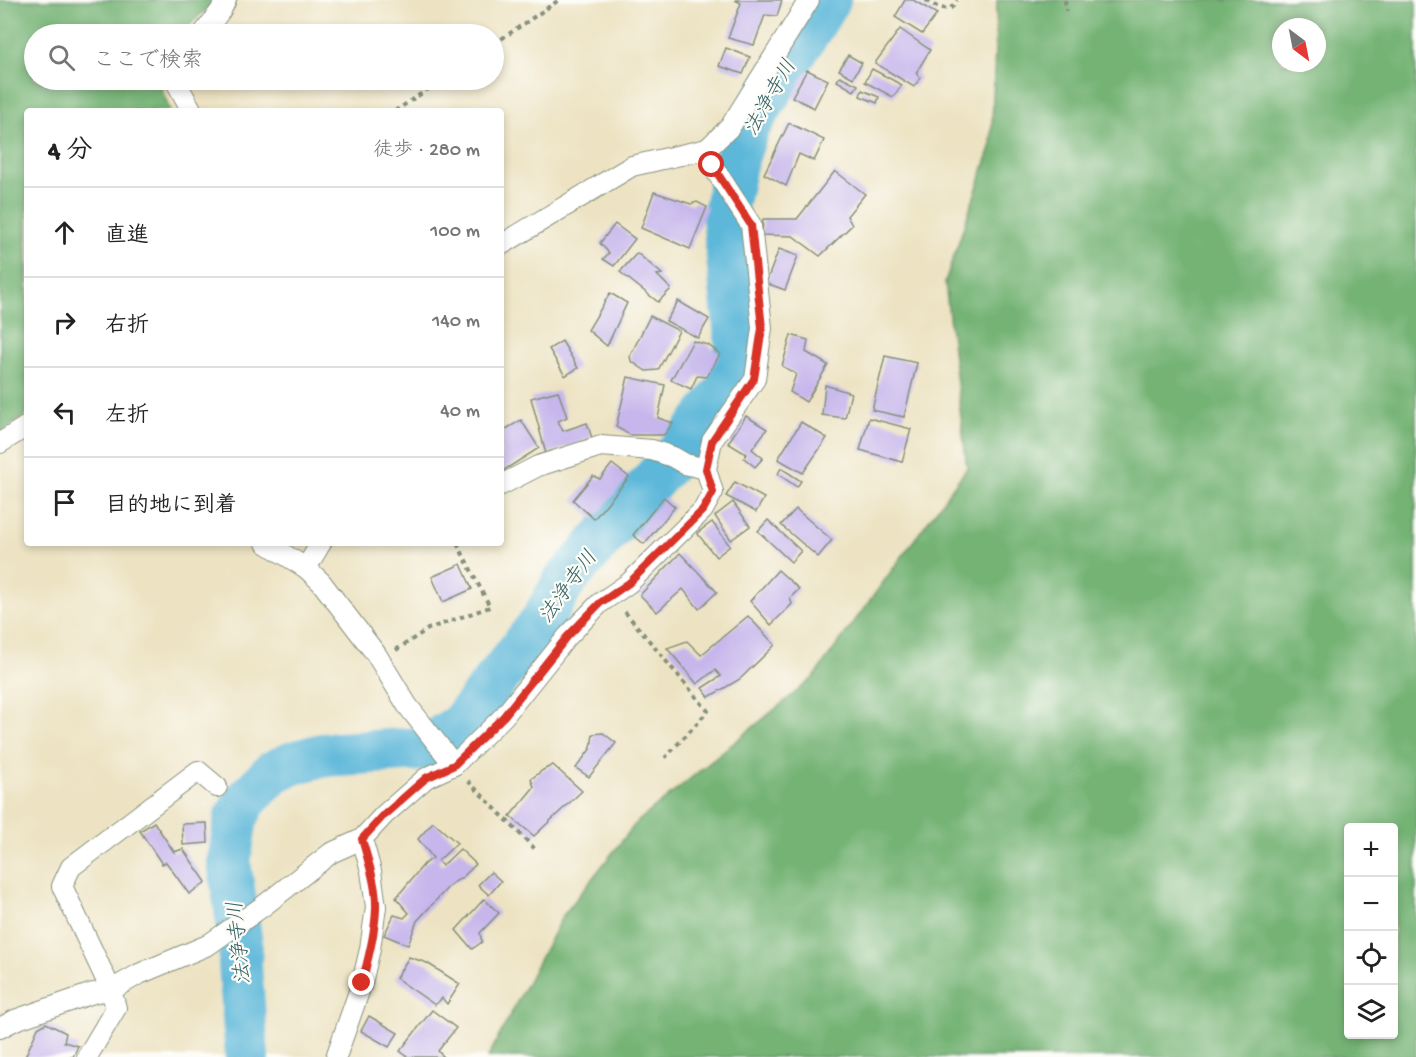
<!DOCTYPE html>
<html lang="ja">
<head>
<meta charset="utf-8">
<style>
	:root { --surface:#fff; --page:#f6f6f6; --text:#222; --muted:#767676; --line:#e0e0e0 }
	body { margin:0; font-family:"Gochi Hand","Klee One",sans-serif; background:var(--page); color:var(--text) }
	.controls { position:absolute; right:18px; bottom:18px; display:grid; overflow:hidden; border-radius:6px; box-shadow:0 3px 9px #0003 }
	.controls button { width:54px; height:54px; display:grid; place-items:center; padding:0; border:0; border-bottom:2px solid var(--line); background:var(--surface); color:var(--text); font:30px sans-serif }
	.compass { position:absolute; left:1272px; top:18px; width:54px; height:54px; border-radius:50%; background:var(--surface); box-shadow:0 3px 9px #0003; rotate:148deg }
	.stop { position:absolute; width:18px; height:18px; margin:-14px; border:4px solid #d93025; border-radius:50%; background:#fff }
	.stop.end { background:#d93025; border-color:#fff; box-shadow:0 2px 6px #0008 }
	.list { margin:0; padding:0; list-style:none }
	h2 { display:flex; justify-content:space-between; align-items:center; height:78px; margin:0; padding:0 24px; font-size:26px }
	h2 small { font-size:20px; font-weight:400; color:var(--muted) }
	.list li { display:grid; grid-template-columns:39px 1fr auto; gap:18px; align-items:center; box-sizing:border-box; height:90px; padding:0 24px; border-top:2px solid var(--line) }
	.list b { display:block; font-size:22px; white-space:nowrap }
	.list em { font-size:20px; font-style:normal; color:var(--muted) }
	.icon { flex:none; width:33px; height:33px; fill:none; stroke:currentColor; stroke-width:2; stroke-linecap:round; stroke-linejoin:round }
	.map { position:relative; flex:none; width:1416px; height:1057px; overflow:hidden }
	.search { position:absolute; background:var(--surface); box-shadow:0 3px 9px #0003; left:24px; top:24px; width:480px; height:66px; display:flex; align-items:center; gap:15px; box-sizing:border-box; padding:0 21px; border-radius:33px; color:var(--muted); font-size:22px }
	.panel { position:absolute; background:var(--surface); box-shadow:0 3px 9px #0003; left:24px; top:108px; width:480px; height:438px; border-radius:6px }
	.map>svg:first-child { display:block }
</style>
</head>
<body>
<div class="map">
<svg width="1416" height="1057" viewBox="0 0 1416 1057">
	<rect width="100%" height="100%" fill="#fdfcf7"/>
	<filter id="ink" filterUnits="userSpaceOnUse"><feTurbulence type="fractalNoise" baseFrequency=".0167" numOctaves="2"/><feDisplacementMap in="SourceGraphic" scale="12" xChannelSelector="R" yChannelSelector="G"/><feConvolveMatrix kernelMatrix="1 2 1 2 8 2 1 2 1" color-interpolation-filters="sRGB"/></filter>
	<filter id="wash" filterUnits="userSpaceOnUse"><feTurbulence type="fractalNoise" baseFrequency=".008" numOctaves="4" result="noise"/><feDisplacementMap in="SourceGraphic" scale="24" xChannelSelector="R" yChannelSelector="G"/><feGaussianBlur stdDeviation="1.35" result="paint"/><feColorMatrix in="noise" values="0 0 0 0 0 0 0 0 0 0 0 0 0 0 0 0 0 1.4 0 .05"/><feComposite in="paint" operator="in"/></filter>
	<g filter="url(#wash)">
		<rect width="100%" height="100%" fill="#ede3c3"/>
		<g fill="#74b374" stroke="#4a7854" stroke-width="1.5" fill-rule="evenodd">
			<path d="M0 0H216L180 34H34V80H158L170 111H27V414L0 433Z"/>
			<path d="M997 0H1416V1057H488L562 917 636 823 813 678 967 468 945 282 991 147ZM1281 27H1317V63H1281ZM1348 828H1394V1034H1348Z"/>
		</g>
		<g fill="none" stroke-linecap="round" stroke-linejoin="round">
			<path stroke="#5bb7d9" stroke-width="44" d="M247 1057 240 964 241 944 229 862 236 818 246 800 273 772 293 763 322 755 422 749 460 725 542 621 564 582 685 444 730 385 737 347 724 217 735 164 748 127 829 0"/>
		</g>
		<g id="blocks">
			<g fill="#c6b6ec">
				<path d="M735 0H782L777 16 765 15 754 45 728 38 741 3Z"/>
				<path d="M905 0H913L937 14 922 34 895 17Z"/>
				<path d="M900 29 930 50 916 73 920 78 914 87 875 63Z"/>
				<path d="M726 48 750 57 743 74 719 66Z"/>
				<path d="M848 55 862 63 853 78 839 70Z"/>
				<path d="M872 69 902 85 893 97 865 82Z"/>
				<path d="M807 70 828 80 814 108 792 97Z"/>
				<path d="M840 76 858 85 854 91 837 81Z"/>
				<path d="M862 90 879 97 877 103 860 96Z"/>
				<path d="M789 123 824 140 814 161 799 154 786 186 764 174Z"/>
				<path d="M835 171 865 194 847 216 852 225 820 256 793 236 762 235 763 219H797Z"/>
				<path d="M654 192 691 204 697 202 707 207 690 249 641 228Z"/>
				<path d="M615 224 635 239 614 266 603 259 609 253 600 243Z"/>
				<path d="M779 249 798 256 785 290 766 283Z"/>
				<path d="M637 253 662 274 657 275 671 289 658 302 620 272Z"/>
				<path d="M610 293 627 303 607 346 588 330Z"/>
				<path d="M678 301 709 319 698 338 666 321Z"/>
				<path d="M650 316 679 331 658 370 646 371 631 361 630 356Z"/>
				<path d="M791 335 808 340 806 352 828 365 806 402 790 392 796 374 782 366Z"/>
				<path d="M562 341 578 368 565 376 549 349Z"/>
				<path d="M693 341 708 345 720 354 707 377 697 376 691 389 671 380Z"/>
				<path d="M885 356 917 363 904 417 872 410Z"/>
				<path d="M628 377 665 385 658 418 673 423 664 435H630L616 427Z"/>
				<path d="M825 385 851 393 845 418 822 415Z"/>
				<path d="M558 391 567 417 558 421 563 431 587 423 592 438 546 454 531 398Z"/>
				<path d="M746 416 767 429 752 449 763 458 755 467 744 458 746 454 728 443Z"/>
				<path d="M869 418 911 429 902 462 860 450Z"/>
				<path d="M521 420 539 448 501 472V432Z"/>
				<path d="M801 422 827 438 803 473 778 459Z"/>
				<path d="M612 464 629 477 594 519 573 500 593 476 600 479Z"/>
				<path d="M781 468 801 481 797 487 778 474Z"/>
				<path d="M735 482 764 498 756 512 726 496Z"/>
				<path d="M664 497 675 507 644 544 633 535Z"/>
				<path d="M733 502 750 526 731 540 715 516Z"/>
				<path d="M796 509 832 540 818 557 781 525Z"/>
				<path d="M768 520 801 551 791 562 758 531Z"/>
				<path d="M712 522 730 546 716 557 697 533Z"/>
				<path d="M680 553 717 592 699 609 683 589 657 612 640 595Z"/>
				<path d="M461 564 472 589 443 602 432 577Z"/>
				<path d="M778 570 799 589 790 598 792 604 771 625 750 601Z"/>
				<path d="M748 616 775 645 740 679 709 697 702 688 721 676 715 670 697 684 667 648 687 641 701 655Z"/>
				<path d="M603 733 616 743 589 777 576 768 591 748 593 734Z"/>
				<path d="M553 765 582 791 534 836 510 816 534 787 531 779 543 770Z"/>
				<path d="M154 822 174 852 183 849 206 882 189 894 166 862 162 864 140 831Z"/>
				<path d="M433 822 457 843 438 861 442 866 460 849 476 864 463 877 451 884 417 921 408 945 384 935 394 915 404 918 409 913 396 898 424 864 433 858 418 839Z"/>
				<path d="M207 823 208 843 183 845 182 824Z"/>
				<path d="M491 872 501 881 489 895 478 885Z"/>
				<path d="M484 899 499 913 480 933 482 942 472 949 456 930Z"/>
				<path d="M409 957 427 963 460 984 447 1004 442 998 435 1005 396 978Z"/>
				<path d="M432 1010 456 1028 438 1051 444 1057H408L400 1051Z"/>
				<path d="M369 1016 398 1033 389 1047 361 1031Z"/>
				<path d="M46 1023 66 1033 64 1042 78 1046 73 1057H25L38 1028Z"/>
			</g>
		</g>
	</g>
	<g filter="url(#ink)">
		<use href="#blocks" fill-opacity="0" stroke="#86907c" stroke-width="1.5"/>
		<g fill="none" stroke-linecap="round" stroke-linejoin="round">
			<g stroke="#86907c" stroke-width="22">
				<g id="minor">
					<path d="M203 34 221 10 226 0"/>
					<path d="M175 80 192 111"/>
					<path d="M501 245 632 166 707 149"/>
					<path d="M0 443 27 426"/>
					<path d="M501 485 538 466 601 446 652 450 673 457 685 464 706 469"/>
					<path d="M266 543 306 568 321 582 376 654 407 705 454 765"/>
					<path d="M306 568 321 543"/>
					<path d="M0 1028 15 1020 93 993 111 990 139 974 208 945 262 907 331 853 362 839 384 815 426 778 454 765 504 716 567 637 600 603 629 583 703 510 713 492 706 469 712 441 755 379 762 328 751 225 712 165 707 149 730 127 809 0"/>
					<path d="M87 1057 116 1008 111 990 62 886 71 867 198 771 217 787"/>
					<path d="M336 1057 362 983 370 949 376 907 371 871 362 839"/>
				</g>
			</g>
			<g stroke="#86907c" stroke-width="4" stroke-dasharray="4.5 4.5" stroke-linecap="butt">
				<path d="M926 0C934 6 941 10 951 8L957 0"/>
				<path d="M1065 0 1066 11"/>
				<path d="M494 44 559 0"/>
				<path d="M395 111 442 80"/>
				<path d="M625 612 708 711 665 758"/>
				<path d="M396 650 428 629 490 607 457 543"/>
				<path d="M468 781 537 851"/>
			</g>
			<use href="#minor" stroke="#fff" stroke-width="20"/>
		</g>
	</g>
	<g fill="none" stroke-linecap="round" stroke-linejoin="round" filter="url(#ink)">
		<path stroke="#d93025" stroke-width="8" d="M362 983C368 959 375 934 376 909 377 886 368 861 362 839L384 815 426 778 454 765 504 716 567 637 600 603 629 583 703 510 713 492 706 469 712 441 754 379 762 328 751 225 712 165"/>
	</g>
	<g text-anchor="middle" stroke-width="4.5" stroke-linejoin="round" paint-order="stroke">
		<g font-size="21" font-style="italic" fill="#316266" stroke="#fdfcf7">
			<text transform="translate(769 97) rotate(-60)" y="7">法浄寺川</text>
			<text transform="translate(567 586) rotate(-54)" y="7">法浄寺川</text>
			<text transform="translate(238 943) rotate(-96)" y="7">法浄寺川</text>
		</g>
	</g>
</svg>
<div class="controls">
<button>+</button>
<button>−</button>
<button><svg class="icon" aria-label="locate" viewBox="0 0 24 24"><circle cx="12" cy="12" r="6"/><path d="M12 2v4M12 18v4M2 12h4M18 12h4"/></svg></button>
<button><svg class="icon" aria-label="layers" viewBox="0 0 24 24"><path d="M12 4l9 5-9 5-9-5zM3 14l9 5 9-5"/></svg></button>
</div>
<svg class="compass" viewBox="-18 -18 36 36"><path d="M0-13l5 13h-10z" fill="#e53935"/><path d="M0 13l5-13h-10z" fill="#767676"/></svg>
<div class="stop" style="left:712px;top:165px"></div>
<div class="stop end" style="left:362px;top:983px"></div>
<div class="search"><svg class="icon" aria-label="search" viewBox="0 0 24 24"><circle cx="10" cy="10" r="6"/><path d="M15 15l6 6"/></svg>ここで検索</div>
<section class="panel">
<h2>4 分<small>徒歩 · 280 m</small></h2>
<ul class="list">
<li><svg class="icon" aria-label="ahead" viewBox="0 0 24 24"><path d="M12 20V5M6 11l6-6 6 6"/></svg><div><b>直進</b></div><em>100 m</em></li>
<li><svg class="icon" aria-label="right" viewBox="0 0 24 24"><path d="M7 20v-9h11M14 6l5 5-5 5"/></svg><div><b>右折</b></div><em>140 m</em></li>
<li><svg class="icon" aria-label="left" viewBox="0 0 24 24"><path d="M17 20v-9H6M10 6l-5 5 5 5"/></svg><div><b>左折</b></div><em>40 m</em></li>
<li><svg class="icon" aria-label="arrive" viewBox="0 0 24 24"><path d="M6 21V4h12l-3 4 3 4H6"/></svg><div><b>目的地に到着</b></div></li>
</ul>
</section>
</div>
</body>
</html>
